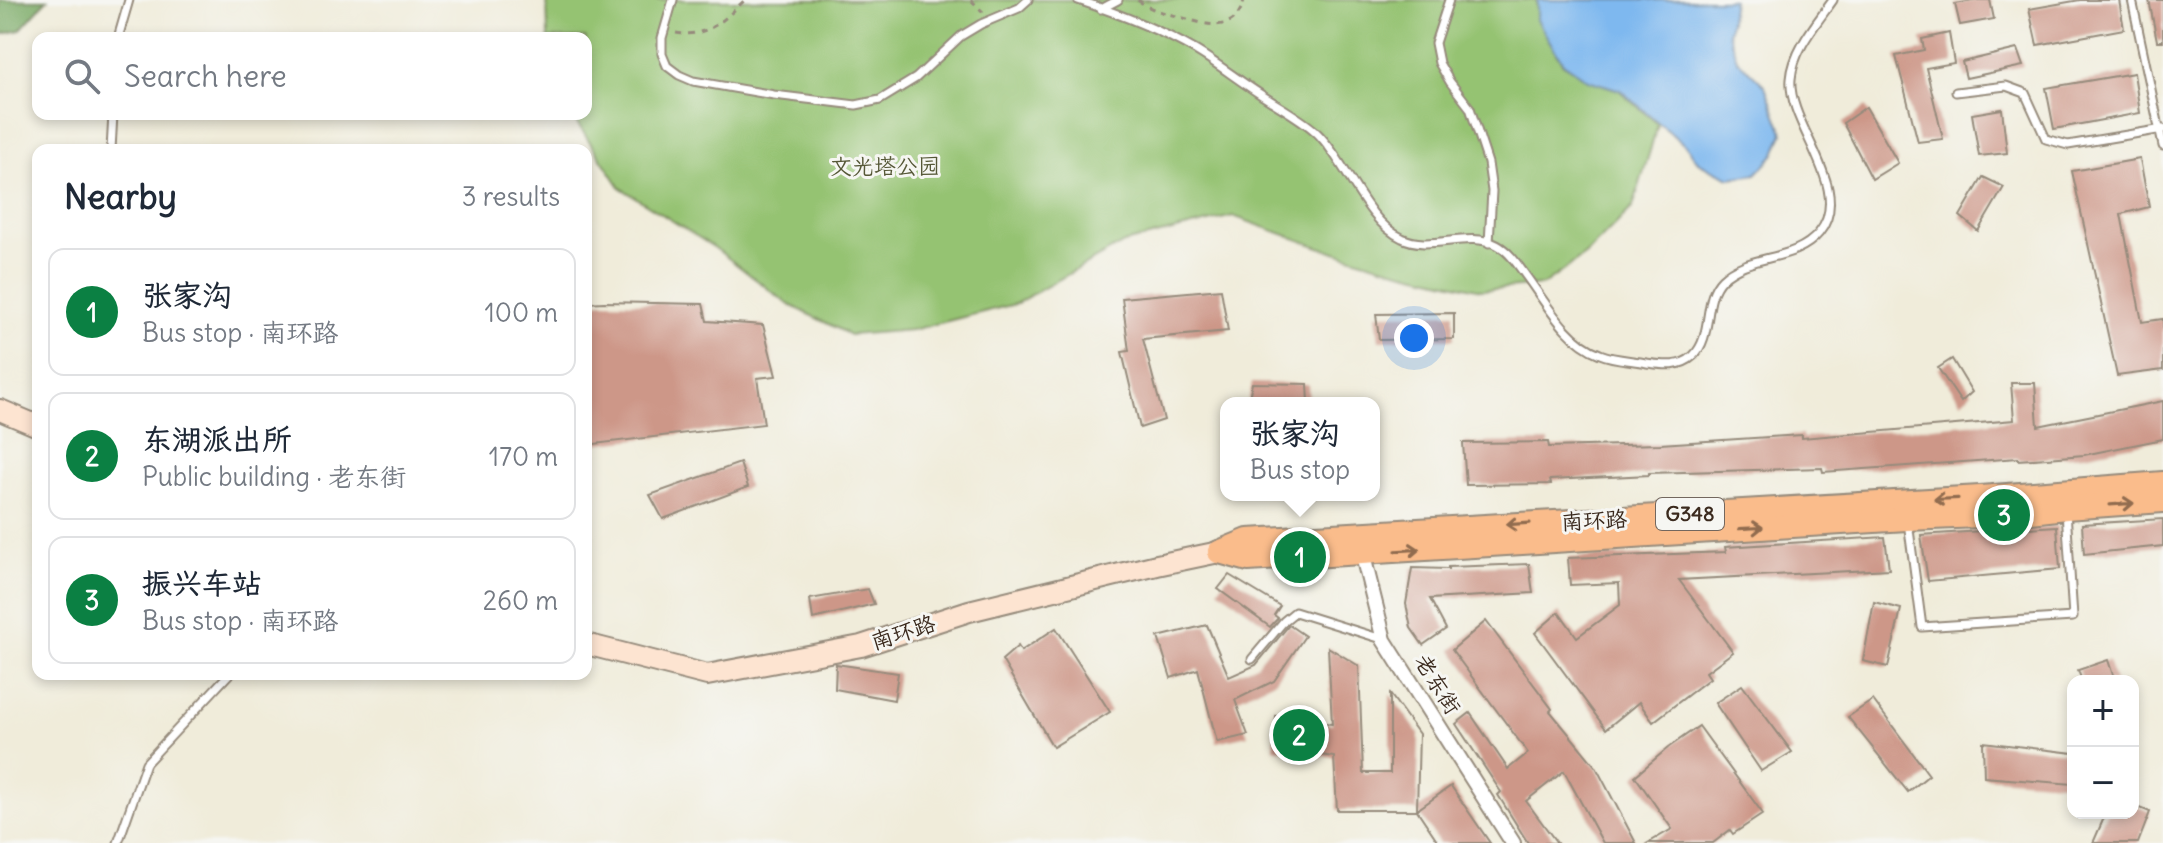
<!DOCTYPE html>
<html lang="en">
<head>
<meta charset="utf-8">
<style>
	:root { --surface:#fff; --page:#f2f2f3; --text:#1f2937; --muted:#747a83; --line:#e0e1e3; --accent:#0b8043 }
	body { margin:0; font-family:Delius,"LXGW WenKai TC",sans-serif; background:var(--page); color:var(--text) }
	.controls { position:absolute; right:24px; bottom:24px; display:grid; overflow:hidden; border-radius:16px; box-shadow:0 4px 12px #0003 }
	.controls button { width:72px; height:72px; display:grid; place-items:center; padding:0; border:0; border-bottom:2px solid var(--line); background:var(--surface); color:var(--text); font:40px sans-serif }
	.you { position:absolute; left:1414px; top:338px; width:28px; height:28px; margin:-20px; border:6px solid #fff; border-radius:50%; background:#1a73e8; box-shadow:0 0 0 12px #1a73e833 }
	.badge { display:grid; place-items:center; width:52px; height:52px; border-radius:50%; background:var(--accent); color:#fff; font-size:26px; font-weight:700 }
	.pin { position:absolute; translate:-50% -50%; border:4px solid #fff; box-shadow:0 2px 8px #0006 }
	.popup { position:absolute; left:1220px; top:397px; width:160px; height:104px; box-sizing:border-box; display:grid; place-content:center; border-radius:16px; background:var(--surface); filter:drop-shadow(0 2px 6px #0005); font-size:26px; white-space:nowrap; color:var(--muted) }
	.popup b { font-size:30px; color:var(--text) }
	.popup::after { content:''; position:absolute; left:50%; top:100%; margin-left:-16px; border:16px solid transparent; border-top-color:var(--surface) }
	.list { margin:0; padding:0; list-style:none }
	h2 { display:flex; justify-content:space-between; align-items:center; height:104px; margin:0; padding:0 32px; font-size:34px }
	h2 small { font-size:26px; font-weight:400; color:var(--muted) }
	.list li { display:grid; grid-template-columns:52px 1fr auto; gap:24px; align-items:center; box-sizing:border-box; height:128px; margin:0 16px 16px; padding:0 16px; border:2px solid var(--line); border-radius:16px }
	.list b { display:block; font-size:30px; white-space:nowrap }
	.list p { margin:0; font-size:26px; white-space:nowrap; color:var(--muted) }
	.list em { font-size:26px; font-style:normal; color:var(--muted) }
	.icon { flex:none; width:44px; height:44px; fill:none; stroke:currentColor; stroke-width:2; stroke-linecap:round; stroke-linejoin:round }
	.map { position:relative; flex:none; width:2163px; height:843px; overflow:hidden }
	.search { position:absolute; background:var(--surface); box-shadow:0 4px 12px #0003; left:32px; top:32px; width:560px; height:88px; display:flex; align-items:center; gap:20px; box-sizing:border-box; padding:0 28px; border-radius:16px; color:var(--muted); font-size:30px }
	.panel { position:absolute; background:var(--surface); box-shadow:0 4px 12px #0003; left:32px; top:144px; width:560px; height:536px; border-radius:16px }
	.map>svg:first-child { display:block }
</style>
</head>
<body>
<div class="map">
<svg width="2163" height="843" viewBox="0 0 2163 843">
	<rect width="100%" height="100%" fill="#f6f6f2"/>
	<filter id="ink" filterUnits="userSpaceOnUse"><feTurbulence type="fractalNoise" baseFrequency=".0125" numOctaves="2"/><feDisplacementMap in="SourceGraphic" scale="16" xChannelSelector="R" yChannelSelector="G"/><feConvolveMatrix kernelMatrix="1 2 1 2 8 2 1 2 1" color-interpolation-filters="sRGB"/></filter>
	<filter id="wash" filterUnits="userSpaceOnUse"><feTurbulence type="fractalNoise" baseFrequency=".006" numOctaves="4" result="noise"/><feDisplacementMap in="SourceGraphic" scale="32" xChannelSelector="R" yChannelSelector="G"/><feGaussianBlur stdDeviation="1.8" result="paint"/><feColorMatrix in="noise" values="0 0 0 0 0 0 0 0 0 0 0 0 0 0 0 0 0 1.4 0 .05"/><feComposite in="paint" operator="in"/></filter>
	<g filter="url(#wash)">
		<rect width="100%" height="100%" fill="#f0ecda"/>
		<path fill="#95c372" stroke="#687648" stroke-width="2" d="M547 0H1536L1538 20 1562 63 1588 79 1619 90 1658 124 1633 207 1586 254 1543 285 1481 290 1393 269 1319 247 1233 216 1124 243 1015 304 912 330 850 335 788 304 715 248 621 188 571 114H586V38H548Z"/>
		<path fill="#78a964" stroke="#5a6a41" stroke-width="2" d="M0 0H47L20 30 0 35Z"/>
		<path fill="#7eb8ef" stroke="#5c7186" stroke-width="2" d="M1537 0H1733L1728 33 1737 59 1765 86 1783 133 1775 154 1756 174 1730 178 1715 171 1698 162 1687 147 1620 90 1588 80 1563 63 1537 20Z"/>
		<g id="blocks">
			<g fill="#cd9788">
				<path d="M1978 0H1990L1994 19 1960 25 1955 4Z"/>
				<path d="M2080 0H2119L2124 29 2037 45 2029 9Z"/>
				<path d="M2149 0H2163V41H2157Z"/>
				<path d="M1949 33 1954 63 1926 68 1943 139 1918 142 1896 56 1924 50 1922 39Z"/>
				<path d="M2017 49 2023 66 1966 78 1962 62Z"/>
				<path d="M2134 73 2140 113 2054 129 2046 88Z"/>
				<path d="M1866 107 1898 163 1872 179 1843 123Z"/>
				<path d="M2002 109 2007 153 1979 156 1972 114Z"/>
				<path d="M2140 159 2149 207 2121 214 2142 322 2163 319V370L2117 376 2072 171Z"/>
				<path d="M1983 177 2004 187 1978 231 1960 216Z"/>
				<path d="M1221 289 1228 331 1143 339 1164 420 1140 428 1122 352 1129 351 1122 298Z"/>
				<path d="M604 302 703 304 707 321 763 325 776 376 757 378 764 424 586 445V303Z"/>
				<path d="M1454 313V339L1379 340 1376 314Z"/>
				<path d="M1952 359 1972 392 1961 402 1938 368Z"/>
				<path d="M1252 383 1308 384 1309 403H1248Z"/>
				<path d="M2011 383H2035L2038 426 2163 401V439L2084 455 2047 458 2018 460V458L1823 472 1822 468 1649 473V475L1550 480 1551 484 1466 485 1463 443 1548 442 1549 447 1660 444 1802 435V438L2014 420Z"/>
				<path d="M740 463 748 487 663 519 650 495Z"/>
				<path d="M2163 519V546L2084 554 2082 524Z"/>
				<path d="M2057 526 2060 569 1928 581 1921 535Z"/>
				<path d="M1885 537 1889 569 1679 580 1733 652 1706 672 1710 678 1653 722 1639 702 1606 729 1535 633 1559 612 1577 637 1620 605 1619 583 1570 585 1568 558 1726 552 1725 547Z"/>
				<path d="M1529 564 1533 593 1430 599 1446 629 1423 645 1411 628 1406 604 1412 568 1448 569V567Z"/>
				<path d="M1229 575 1280 606 1274 615 1278 618 1270 627 1218 589Z"/>
				<path d="M868 589 874 604 813 619 810 599Z"/>
				<path d="M1874 602 1901 609 1888 667 1863 661Z"/>
				<path d="M1486 621 1552 709 1550 711 1596 767 1636 843H1603L1564 771 1526 801 1557 843H1528L1498 795 1501 792 1456 724 1470 713 1508 769 1528 753 1452 650Z"/>
				<path d="M1207 625 1229 677 1256 665 1289 625 1305 636 1274 681 1235 700 1248 735 1217 742 1198 669 1171 678 1158 637Z"/>
				<path d="M1056 628 1110 712 1053 747 1002 660 1018 646 1021 651Z"/>
				<path d="M1328 647 1359 666 1363 773H1390V694L1419 734 1417 810H1337L1334 757 1274 748 1276 716 1332 724Z"/>
				<path d="M2108 660 2115 681H2082L2078 670Z"/>
				<path d="M836 664 898 673 894 700 835 689Z"/>
				<path d="M1742 685 1792 752 1761 771 1715 703Z"/>
				<path d="M1873 700 1929 775 1908 792 1848 717Z"/>
				<path d="M1699 726 1763 814 1733 834 1730 830 1713 843H1648L1672 829 1635 776 1669 747Z"/>
				<path d="M1983 742 2073 753V784L1984 777Z"/>
				<path d="M1451 786 1490 843H1439L1417 810Z"/>
				<path d="M2133 805 2150 812 2138 843H2093L2106 813H2133Z"/>
			</g>
		</g>
	</g>
	<g filter="url(#ink)">
		<use href="#blocks" fill-opacity="0" stroke="#968b7c" stroke-width="2"/>
		<g fill="none" stroke-linecap="round" stroke-linejoin="round">
			<g stroke="#968b7c" stroke-width="11">
				<g id="lane">
					<path d="M673 0 662 38V54L667 66 679 75 693 81 774 95 856 105 880 100 916 78 961 36 981 24 1019 8 1028 0"/>
					<path d="M1078 0C1117 13 1159 29 1195 50 1217 63 1238 80 1260 94 1278 106 1299 117 1315 131 1346 160 1365 221 1402 238 1429 252 1468 230 1497 245 1510 252 1518 265 1526 276 1546 303 1567 342 1600 354 1614 360 1632 360 1647 363 1663 365 1680 368 1693 356 1714 336 1702 299 1722 279 1749 253 1794 263 1819 233 1855 189 1787 125 1791 79 1793 50 1817 23 1833 0"/>
					<path d="M1449 0 1435 43 1439 63 1450 82 1470 108 1488 163 1492 191 1489 243"/>
					<path d="M2132 0 2163 146"/>
					<path d="M1101 9 1118 0"/>
					<path d="M118 38 129 0"/>
					<path d="M1956 92 2006 86 2025 93 2046 139 2068 145 2163 129"/>
					<path d="M111 150 113 114"/>
					<path d="M1908 522 1922 627 2073 617 2066 511"/>
					<path d="M1252 659 1284 621 1295 612 1382 639"/>
					<path d="M118 843 146 763 229 674"/>
				</g>
			</g>
			<g stroke="#968b7c" stroke-width="18">
				<path id="street" d="M1361 548 1384 640 1513 843"/>
			</g>
			<g stroke="#968b7c" stroke-width="24">
				<g id="secondary">
					<path d="M0 410 38 426"/>
					<path d="M586 644 707 675 861 646 969 611 1157 565 1219 552"/>
				</g>
			</g>
			<g stroke="#968b7c" stroke-width="26">
				<g id="primary">
					<path d="M1219 552 1248 540 1980 497 2163 483"/>
					<path d="M1219 552 1248 560 1907 519 2004 515 2066 508 2163 501"/>
				</g>
			</g>
			<g stroke="#968b7c" stroke-width="3" stroke-dasharray="6 6" stroke-linecap="butt">
				<path d="M971 0 983 12"/>
				<path d="M1138 0C1150 10 1165 13 1180 17 1205 24 1235 36 1244 0"/>
				<path d="M676 33C707 38 724 20 745 0"/>
			</g>
			<use href="#lane" stroke="#fff" stroke-width="7"/>
			<use href="#street" stroke="#fff" stroke-width="14"/>
			<use href="#secondary" stroke="#fde4d1" stroke-width="20"/>
			<use href="#primary" stroke="#fabc8b" stroke-width="22"/>
		</g>
		<defs><path id="oneway-shaft" d="M-6 0H5M1.5-3L5.5 0L1.5 3" fill="none" stroke-width="1.6" stroke-linecap="round" stroke-linejoin="round" transform="scale(2)"/></defs>
		<g stroke="#916c4f">
			<use href="#oneway-shaft" transform="translate(1946 499) rotate(177)"/>
			<use href="#oneway-shaft" transform="translate(2122 504) rotate(-4)"/>
			<use href="#oneway-shaft" transform="translate(1518 524) rotate(176)"/>
			<use href="#oneway-shaft" transform="translate(1751 528) rotate(-3)"/>
			<use href="#oneway-shaft" transform="translate(1408 550) rotate(-4)"/>
		</g>
	</g>
	<g text-anchor="middle" stroke-width="6" stroke-linejoin="round" paint-order="stroke">
		<rect fill="#f6f6f2" stroke="#73675e" stroke-width="2" x="1656" y="498" width="68" height="32" rx="6"/>
		<g font-size="20" font-weight="bold" fill="#3b2a1e">
			<text x="1690" y="521">G348</text>
		</g>
		<g font-size="22" fill="#565837" stroke="#f6f6f2">
			<text x="885" y="174">文光塔公园</text>
		</g>
		<g font-size="22" fill="#3b2a1e" stroke="#f6f6f2">
			<text transform="translate(1594 520) rotate(-3)" y="8">南环路</text>
			<text transform="translate(903 632) rotate(-18)" y="8">南环路</text>
			<text transform="translate(1438 684) rotate(58)" y="8">老东街</text>
		</g>
	</g>
</svg>
<div class="controls">
<button>+</button>
<button>−</button>
</div>
<div class="you"></div>
<div class="pin badge" style="left:1300px;top:557px">1</div>
<div class="popup"><b>张家沟</b>Bus stop</div>
<div class="pin badge" style="left:1299px;top:735px">2</div>
<div class="pin badge" style="left:2004px;top:515px">3</div>
<div class="search"><svg class="icon" aria-label="search" viewBox="0 0 24 24"><circle cx="10" cy="10" r="6"/><path d="M15 15l6 6"/></svg>Search here</div>
<section class="panel">
<h2>Nearby<small>3 results</small></h2>
<ul class="list">
<li><span class="badge">1</span><div><b>张家沟</b><p>Bus stop · 南环路</p></div><em>100 m</em></li>
<li><span class="badge">2</span><div><b>东湖派出所</b><p>Public building · 老东街</p></div><em>170 m</em></li>
<li><span class="badge">3</span><div><b>振兴车站</b><p>Bus stop · 南环路</p></div><em>260 m</em></li>
</ul>
</section>
</div>
</body>
</html>
